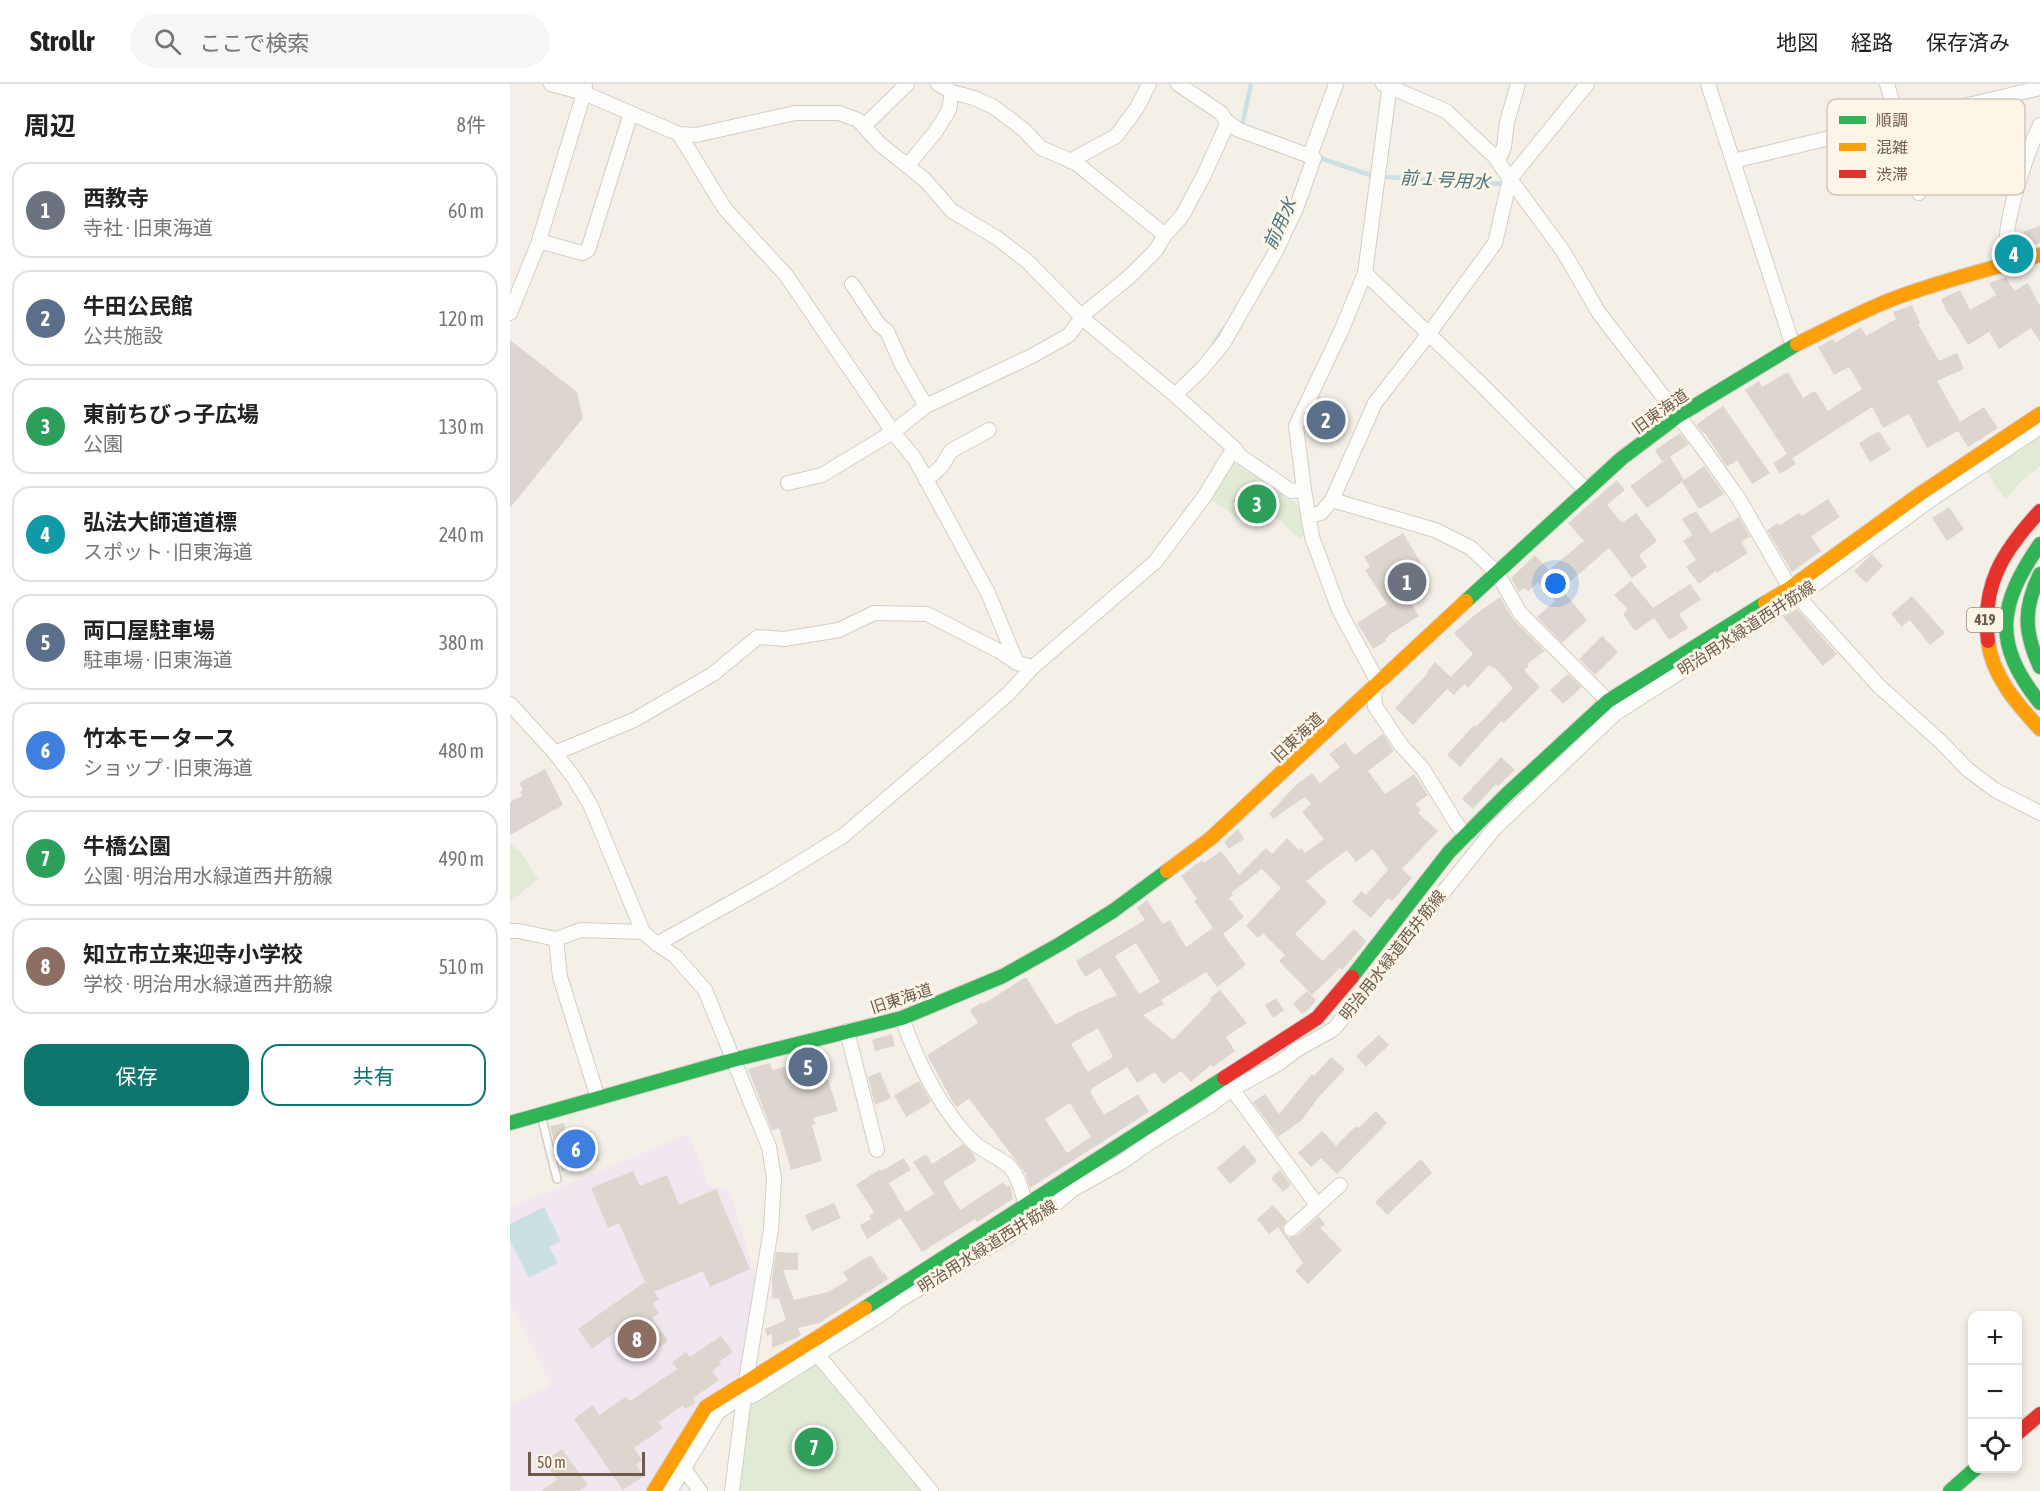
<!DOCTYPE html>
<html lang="ja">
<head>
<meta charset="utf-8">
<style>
	:root { --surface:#fff; --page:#f6f6f6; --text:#222; --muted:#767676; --line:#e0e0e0; --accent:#0f766e }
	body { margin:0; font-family:"Asap Condensed","Noto Sans JP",sans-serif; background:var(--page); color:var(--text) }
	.controls { position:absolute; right:18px; bottom:18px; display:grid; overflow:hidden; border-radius:12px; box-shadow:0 3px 9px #0003 }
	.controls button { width:54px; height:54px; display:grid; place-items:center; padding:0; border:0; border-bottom:2px solid var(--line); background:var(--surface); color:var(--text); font:30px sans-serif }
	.scale { position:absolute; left:18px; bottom:15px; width:117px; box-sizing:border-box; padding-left:6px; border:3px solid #6f5a4b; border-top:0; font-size:16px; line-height:21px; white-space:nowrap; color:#6f5a4b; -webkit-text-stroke:4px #fdf6e8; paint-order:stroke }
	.you { position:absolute; left:1046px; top:500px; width:21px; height:21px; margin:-15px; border:4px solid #fff; border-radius:50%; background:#1a73e8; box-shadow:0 0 0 9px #1a73e833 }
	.badge { display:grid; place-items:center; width:39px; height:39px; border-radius:50%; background:var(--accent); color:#fff; font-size:20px; font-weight:700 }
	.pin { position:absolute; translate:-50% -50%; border:3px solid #fff; box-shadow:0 2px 6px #0006 }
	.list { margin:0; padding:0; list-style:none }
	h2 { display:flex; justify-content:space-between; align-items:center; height:78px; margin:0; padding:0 24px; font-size:26px }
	h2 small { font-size:20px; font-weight:400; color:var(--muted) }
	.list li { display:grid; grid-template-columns:39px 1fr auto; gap:18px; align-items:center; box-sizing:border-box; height:96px; margin:0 12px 12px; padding:0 12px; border:2px solid var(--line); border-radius:18px }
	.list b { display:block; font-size:22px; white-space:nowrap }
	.list p { margin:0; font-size:20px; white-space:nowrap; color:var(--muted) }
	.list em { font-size:20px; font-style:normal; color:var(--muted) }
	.actions { display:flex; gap:12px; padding:18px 24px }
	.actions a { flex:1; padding:14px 0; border:2px solid var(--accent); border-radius:18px; text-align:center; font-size:21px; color:var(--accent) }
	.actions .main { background:var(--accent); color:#fff }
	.icon { flex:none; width:33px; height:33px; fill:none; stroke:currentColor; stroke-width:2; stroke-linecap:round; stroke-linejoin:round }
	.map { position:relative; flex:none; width:1530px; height:1407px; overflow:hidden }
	header { display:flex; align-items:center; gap:36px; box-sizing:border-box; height:84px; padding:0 30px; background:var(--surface); border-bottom:2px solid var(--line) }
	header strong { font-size:28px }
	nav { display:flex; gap:33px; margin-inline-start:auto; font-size:21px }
	.search { width:420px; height:54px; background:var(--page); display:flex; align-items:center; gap:15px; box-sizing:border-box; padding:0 21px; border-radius:33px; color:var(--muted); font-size:22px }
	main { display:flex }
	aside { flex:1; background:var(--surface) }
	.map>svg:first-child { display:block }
</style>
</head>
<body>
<header>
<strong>Strollr</strong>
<div class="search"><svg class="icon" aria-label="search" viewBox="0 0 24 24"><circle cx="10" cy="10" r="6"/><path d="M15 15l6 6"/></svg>ここで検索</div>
<nav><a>地図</a><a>経路</a><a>保存済み</a></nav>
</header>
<main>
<aside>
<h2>周辺<small>8件</small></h2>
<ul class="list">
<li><span class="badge" style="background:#6b7280">1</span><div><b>西教寺</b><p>寺社 · 旧東海道</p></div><em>60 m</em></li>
<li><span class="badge" style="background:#5c6f8a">2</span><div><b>牛田公民館</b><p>公共施設</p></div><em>120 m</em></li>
<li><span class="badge" style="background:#2e9e5b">3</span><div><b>東前ちびっ子広場</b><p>公園</p></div><em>130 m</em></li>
<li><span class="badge" style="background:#0f9aa8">4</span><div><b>弘法大師道道標</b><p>スポット · 旧東海道</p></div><em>240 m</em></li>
<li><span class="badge" style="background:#5c6f8a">5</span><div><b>両口屋駐車場</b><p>駐車場 · 旧東海道</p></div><em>380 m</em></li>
<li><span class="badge" style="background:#3f7fe0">6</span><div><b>竹本モータース</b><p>ショップ · 旧東海道</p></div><em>480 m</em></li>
<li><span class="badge" style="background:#2e9e5b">7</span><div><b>牛橋公園</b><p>公園 · 明治用水緑道西井筋線</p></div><em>490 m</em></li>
<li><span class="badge" style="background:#8d6e63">8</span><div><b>知立市立来迎寺小学校</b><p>学校 · 明治用水緑道西井筋線</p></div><em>510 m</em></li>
</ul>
<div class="actions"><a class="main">保存</a><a>共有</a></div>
</aside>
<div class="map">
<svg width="1530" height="1407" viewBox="0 0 1530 1407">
	<rect width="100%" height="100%" fill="#f4f0e8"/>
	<path fill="#f1e7f0" d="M179 1050 199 1102 219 1105 245 1192 231 1290 191 1318 137 1407H0V1321L41 1301 0 1219V1124Z"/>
	<g fill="#e0ead4">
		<path d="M1530 348V382L1512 396 1496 416 1474 384Z"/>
		<path d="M725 379 784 417 790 425 794 451 790 455 757 424 737 441 699 414 718 382Z"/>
		<path d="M0 760 11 769 28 795 0 818Z"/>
		<path d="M305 1280 411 1407H229L240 1320Z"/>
	</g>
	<path fill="#cbe0e3" d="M34 1123 51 1157 39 1163 48 1179 19 1194 0 1157V1140Z"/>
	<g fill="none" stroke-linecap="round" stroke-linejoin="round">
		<g stroke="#cbe0e3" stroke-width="4.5">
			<path d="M735 43 732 42 741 0"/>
			<path d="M807 73 860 91"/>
			<path d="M876 93 994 100"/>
			<path d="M703 261 715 243"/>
		</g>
	</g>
	<g fill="#ddd6ce" fill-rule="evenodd">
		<path d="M1530 142V159L1507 165 1506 150Z"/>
		<path d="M1496 193 1504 207 1518 199 1530 222V258L1521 244 1489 265 1479 248 1458 261 1440 231 1439 232 1431 215 1450 206 1460 226 1486 211 1479 199Z"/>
		<path d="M1402 221 1410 239 1408 240 1429 277 1447 269 1454 285 1427 297 1450 338 1474 323 1488 344 1458 363 1448 347 1417 364 1399 330 1373 344 1362 323 1282 374 1286 380 1270 390 1263 379 1277 370 1235 306 1249 297 1252 303 1278 288 1293 314 1305 307 1318 327 1352 305 1339 283 1324 291 1308 263 1323 255 1325 259 1351 243 1356 252 1386 235 1383 228Z"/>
		<path d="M0 256 67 308 73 334 0 424Z"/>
		<path d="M810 313 836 328 819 358 796 345 805 328 803 326Z"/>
		<path d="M1213 322 1260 389 1242 400 1227 376 1217 383 1195 349 1194 350 1186 341Z"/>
		<path d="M1369 347 1381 366 1360 378 1349 359Z"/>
		<path d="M1170 349 1179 360 1152 378 1145 366Z"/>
		<path d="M1160 373 1174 396 1194 382 1214 410 1189 425 1172 398 1137 424 1120 402Z"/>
		<path d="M1107 396 1115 406 1097 421 1112 439 1126 429 1147 457 1129 471 1137 483 1122 494 1099 464 1053 504 1054 506 1053 507 1077 536 1052 559 1027 533 1045 517 1028 498 1018 508 1015 504 1009 508 1001 494 1025 471 1039 486 1074 457 1058 439Z"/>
		<path d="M1318 415 1330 433 1301 452 1311 467 1282 488 1257 446 1268 439 1270 441 1289 429 1292 432Z"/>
		<path d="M1439 423 1454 445 1437 457 1422 434Z"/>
		<path d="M1186 427 1201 449 1229 433 1240 452 1231 458 1238 469 1207 489 1206 487 1189 500 1176 483 1186 476 1173 457 1182 451 1172 435Z"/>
		<path d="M893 449 918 491 910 496 912 499 908 501 914 511 901 519 909 532 879 551V552L875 555 876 557 863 565 847 539 877 520 855 486 860 483 854 473Z"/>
		<path d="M1362 470 1373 482 1356 499 1344 487Z"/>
		<path d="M1121 497 1143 524 1180 500 1191 516 1169 530 1178 544 1159 556 1144 534 1125 547 1113 530 1118 525 1104 511Z"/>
		<path d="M1402 512 1435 549 1420 561 1400 536 1392 543 1381 530Z"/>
		<path d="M990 513 1003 535 1035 567 1017 580 1019 582 1014 586 1030 603 994 639 991 637 950 683 937 671 964 641 966 643 1003 604 984 583 983 584 979 581 958 604 954 600 944 611 937 605 903 641 885 624 918 589 917 588 925 578 941 593 963 570 944 549 962 533Z"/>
		<path d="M1287 525 1327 570 1313 582 1273 533Z"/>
		<path d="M1092 552 1108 568 1085 591 1069 575Z"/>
		<path d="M1058 590 1072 603 1053 620 1040 606Z"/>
		<path d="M873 650 884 667 858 687 875 710 904 690 918 711 905 720 911 726 908 729 928 747 892 785 902 794 882 817 878 814 861 834 842 818 851 807 856 811 878 786 863 765 846 778 837 766 796 797 817 818 785 850 813 877 844 845 856 857 851 864 832 886 830 884 802 911 769 877 775 871 753 849 748 854 736 842 771 804 752 785 721 809 723 811 719 814 734 833 713 850 736 881 707 903 696 888 651 916 654 920 633 931 663 956 702 916 700 914 710 906 737 939 716 953 725 967 703 983 701 981 681 998 671 987 653 1000 645 988 627 999 617 983 581 1005 582 1007 580 1008 594 1031 628 1010 639 1028 520 1104 516 1091H517L459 1015 447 1023 444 1020 417 971 468 939 460 926 472 918 473 920 516 893 546 941 567 929 607 911 590 884 575 893 566 877 635 836 627 824 637 816 653 840 660 836 676 863 703 844 684 817 687 815 671 792 692 776 694 779 711 767 729 791 756 764 762 770 777 754 789 766 791 764 795 769 814 755 792 728 801 720 795 713 763 735 759 730 786 701 802 689 810 699 830 683 819 670 835 658 845 671ZM626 859 650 898 629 910 605 872ZM588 944 603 973 578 988 561 960ZM560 1019 581 1053 557 1069 535 1035Z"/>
		<path d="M991 673 1005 686 988 702 986 700 963 725 952 715Z"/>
		<path d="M35 685 53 721 0 751V718L12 712 10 708 13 706 9 699Z"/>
		<path d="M728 745 734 755 719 765 714 758Z"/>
		<path d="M797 907 806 916 799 925 792 930 783 920Z"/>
		<path d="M766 914 774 926 763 934 755 921Z"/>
		<path d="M382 950 385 962 365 967 362 956Z"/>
		<path d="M869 951 879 961 856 983 846 972Z"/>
		<path d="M821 973 835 985 808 1014 792 1036 768 1053 743 1018 755 1010 769 1030 802 990 804 992Z"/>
		<path d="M260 979 262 986 283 981 289 1004 318 995 328 1027 303 1034 306 1040 302 1041 312 1077 281 1086 269 1044 262 1047 238 985Z"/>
		<path d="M370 988 381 1014 365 1021 358 993Z"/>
		<path d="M409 997 421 1018 396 1033 384 1011Z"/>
		<path d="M866 1027 877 1039 827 1090 811 1074 801 1083 788 1069 812 1047 826 1062 846 1042 848 1044Z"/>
		<path d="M54 1039 57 1053 81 1047 89 1077 52 1087 40 1042Z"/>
		<path d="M453 1060 463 1069 466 1077 433 1098 450 1126 493 1098 496 1103 500 1101 503 1115 467 1138 465 1135 412 1168 390 1134 357 1155 350 1141 361 1135 359 1132 364 1128 346 1101 370 1085 371 1087 394 1074 401 1086 379 1099 396 1128 424 1110 403 1078 416 1070 422 1080Z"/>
		<path d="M734 1061 747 1077 720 1100 707 1084Z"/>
		<path d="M911 1075 922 1089 877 1131 865 1118Z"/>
		<path d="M770 1086 781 1101 773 1108 761 1094Z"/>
		<path d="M123 1087 130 1102 157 1091 169 1121 206 1105 240 1185 200 1203 193 1187 144 1208 149 1215 142 1220 149 1229 142 1234 158 1257 132 1275 111 1244 82 1265 68 1245 135 1198 109 1139 98 1144 81 1104Z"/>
		<path d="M324 1119 331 1134 302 1147 295 1131Z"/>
		<path d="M763 1121 777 1137 772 1143 775 1151 779 1154 787 1152 809 1132 815 1141 810 1144 832 1166 798 1200 785 1187 793 1179 768 1143 759 1150 747 1135Z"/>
		<path d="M266 1168 288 1169V1186H273L284 1216 318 1208 338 1196 333 1188 361 1171 372 1189 374 1188 378 1195 309 1239 288 1244 291 1251 286 1254 262 1264V1250L257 1252 255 1245 276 1236 269 1215 262 1214V1196Z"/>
		<path d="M211 1252 223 1268 209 1278 211 1280 202 1287 209 1296 183 1314 185 1319 175 1325 173 1321 149 1338 153 1344 124 1364 132 1376 126 1381 134 1392 113 1406 64 1335 83 1321 89 1331 116 1313 120 1317 167 1285 162 1278 176 1268 180 1273Z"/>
		<path d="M52 1365 78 1401 69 1407H31L47 1396 34 1377Z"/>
	</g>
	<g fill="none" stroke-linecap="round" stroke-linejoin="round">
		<g stroke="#d3cdc6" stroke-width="10">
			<path id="lane" d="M31 1031 47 1095"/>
		</g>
		<g stroke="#d3cdc6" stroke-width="16">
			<g id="street">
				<path d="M41 0 74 9 75 0"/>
				<path d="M428 0 442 8 464 14 484 23 514 46 531 64 566 79 655 151"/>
				<path d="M668 0 711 29 716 37 729 46 797 71"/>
				<path d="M873 0 936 27 985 73 1000 95 1077 0"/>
				<path d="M1198 0 1283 262"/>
				<path d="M1377 0 1409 109"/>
				<path d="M354 42 397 0"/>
				<path d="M169 50 215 125 276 191 383 348 405 375 478 509 507 579 523 583"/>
				<path d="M802 66 826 0"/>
				<path d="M560 77 606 52 627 24 639 0"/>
				<path d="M988 77 994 63 997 38 1008 0"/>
				<path d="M1223 77 1530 4"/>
				<path d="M398 81 426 47 439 26 442 8"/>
				<path d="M29 157 72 169 78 166 121 29"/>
				<path d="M1502 180C1501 174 1498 168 1497 162 1494 135 1518 66 1530 41"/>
				<path d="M855 189 970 299 1076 406"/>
				<path d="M342 200 369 241 377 247 392 281 416 322"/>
				<path d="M0 229 28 160 74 9 169 50 186 51 285 29H329L348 36 370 60 415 96 442 127 487 154 517 177 578 239 665 311 724 364 730 372 781 407 794 406 802 453 829 526 869 600 864 611 865 622 891 661 913 685 946 739 956 752"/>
				<path d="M665 311 692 285 714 258 765 169 787 122 804 74"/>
				<path d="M416 396 431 383 441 367 479 346"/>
				<path d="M278 399 312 391 383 348 416 322 522 272 559 251 575 229 619 193 646 166 655 151 672 132 694 91 718 38"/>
				<path d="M794 406 786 342 832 245 855 189 880 0"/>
				<path d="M822 416 925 446 961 464 987 489 1010 529 1098 617"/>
				<path d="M799 432 811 429 822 416 865 319 918 251 985 159 1000 95 1053 167 1089 229 1189 359 1229 415 1280 504 1369 602 1431 658 1457 685 1485 706 1530 729"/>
				<path d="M0 620 45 669 64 694 80 720 133 848"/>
				<path d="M45 669 124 636 203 590 248 553 274 555 329 546 364 529 417 530 489 567 507 579"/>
				<path d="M0 847H9L46 855 71 846 133 848 147 860 258 798 333 752 457 646 499 609 523 583 645 478 694 413 724 364"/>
				<path d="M46 855 50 893 88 1014"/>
				<path d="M147 860 165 872 195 906 259 1063 264 1094 261 1145 236 1297 222 1407"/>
				<path d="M392 934C407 977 429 1023 462 1057 473 1068 491 1074 500 1083 509 1092 512 1109 516 1121"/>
				<path d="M337 947 367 1066"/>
				<path d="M717 998 807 1121"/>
				<path d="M781 1145 830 1101"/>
				<path d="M302 1264 421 1407"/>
				<path d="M170 1379 190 1407"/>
				<path d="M160 1407 208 1328 228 1315 242 1312 376 1227 388 1217 498 1152 547 1119 562 1106 612 1078 639 1059 699 1022 722 1005 768 980 788 965 824 945 984 745 1106 629 1288 513 1419 417 1530 343"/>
			</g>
		</g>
		<g stroke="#d3ccc4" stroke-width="16">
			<g id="fast">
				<path d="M1530 460C1488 521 1482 559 1530 619"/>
				<path d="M1530 490C1513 525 1514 548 1530 583"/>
				<path d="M956 517 1112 374 1168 332 1287 260"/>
				<path d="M842 893 939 768 996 711 1098 617 1255 519"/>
				<path d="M0 1039 223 976 392 934 493 892 550 860 603 827 657 787"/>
				<path d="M355 1224 714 994"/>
				<path d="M1440 1407 1466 1384"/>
			</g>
		</g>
		<g stroke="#d3ccc4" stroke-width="16">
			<g id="slow">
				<path d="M1287 260C1320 244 1353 226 1388 213 1434 196 1482 184 1530 171"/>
				<path d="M1255 519 1280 504 1410 410 1530 330"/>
				<path d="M1478 557C1482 592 1507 620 1530 645"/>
				<path d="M657 787 700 755 956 517"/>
				<path d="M144 1407 196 1323 355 1224"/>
			</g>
		</g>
		<g stroke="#d3ccc4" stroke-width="16">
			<g id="jam">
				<path d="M1478 557C1471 501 1493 467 1530 427"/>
				<path d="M714 994 807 934 842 893"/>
				<path d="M1508 1349 1530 1330"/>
			</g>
		</g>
		<use href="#lane" stroke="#fdfdfc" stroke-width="7"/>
		<use href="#street" stroke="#fdfdfc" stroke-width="14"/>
		<use href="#fast" stroke="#30b455" stroke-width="14"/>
		<use href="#slow" stroke="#ff9f0a" stroke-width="14"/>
		<use href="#jam" stroke="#e5322d" stroke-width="14"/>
	</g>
	<g text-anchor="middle" stroke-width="6" stroke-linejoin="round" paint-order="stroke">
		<rect fill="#fdf6e8" stroke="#9a897a" stroke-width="1.5" x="1457" y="524" width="36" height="24" rx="4.5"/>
		<g font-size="15" font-weight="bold" fill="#6f5a4b">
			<text x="1475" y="541">419</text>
		</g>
		<g font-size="16" fill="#6f5a4b" stroke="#fdf6e8">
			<text transform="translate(1150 327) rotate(-35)" y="6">旧東海道</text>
			<text transform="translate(1236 544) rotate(-33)" y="6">明治用水緑道西井筋線</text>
			<text transform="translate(787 653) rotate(-43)" y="6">旧東海道</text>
			<text transform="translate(882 871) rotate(-52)" y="6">明治用水緑道西井筋線</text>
			<text transform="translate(391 914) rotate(-18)" y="6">旧東海道</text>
			<text transform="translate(477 1162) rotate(-32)" y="6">明治用水緑道西井筋線</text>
		</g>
		<g font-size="18" font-style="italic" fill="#477480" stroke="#fdf6e8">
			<text transform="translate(935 96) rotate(3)" y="6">前１号用水</text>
			<text transform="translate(770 140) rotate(-66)" y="6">前用水</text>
		</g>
	</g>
	<rect x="1317" y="15" width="198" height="96" rx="9" fill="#fdf6e8" stroke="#d2c7b9" stroke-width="1.5"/>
	<rect x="1329" y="32" width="27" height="8" fill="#30b455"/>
	<rect x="1329" y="59" width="27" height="8" fill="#ff9f0a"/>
	<rect x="1329" y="86" width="27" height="8" fill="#e5322d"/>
	<g font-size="16" fill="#6f5a4b">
		<text x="1366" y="42">順調</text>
		<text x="1366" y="69">混雑</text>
		<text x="1366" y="96">渋滞</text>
	</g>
</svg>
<div class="controls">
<button>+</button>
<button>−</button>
<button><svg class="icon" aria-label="locate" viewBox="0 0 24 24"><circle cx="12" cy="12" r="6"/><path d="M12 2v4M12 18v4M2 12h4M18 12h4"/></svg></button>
</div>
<div class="scale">50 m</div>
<div class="you"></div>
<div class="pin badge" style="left:897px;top:498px;background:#6b7280">1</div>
<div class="pin badge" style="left:816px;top:336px;background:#5c6f8a">2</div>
<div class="pin badge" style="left:747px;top:420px;background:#2e9e5b">3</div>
<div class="pin badge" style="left:1504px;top:170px;background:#0f9aa8">4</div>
<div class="pin badge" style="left:298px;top:983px;background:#5c6f8a">5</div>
<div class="pin badge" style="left:66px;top:1065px;background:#3f7fe0">6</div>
<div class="pin badge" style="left:304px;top:1363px;background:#2e9e5b">7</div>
<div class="pin badge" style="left:127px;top:1255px;background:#8d6e63">8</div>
</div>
</main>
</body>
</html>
